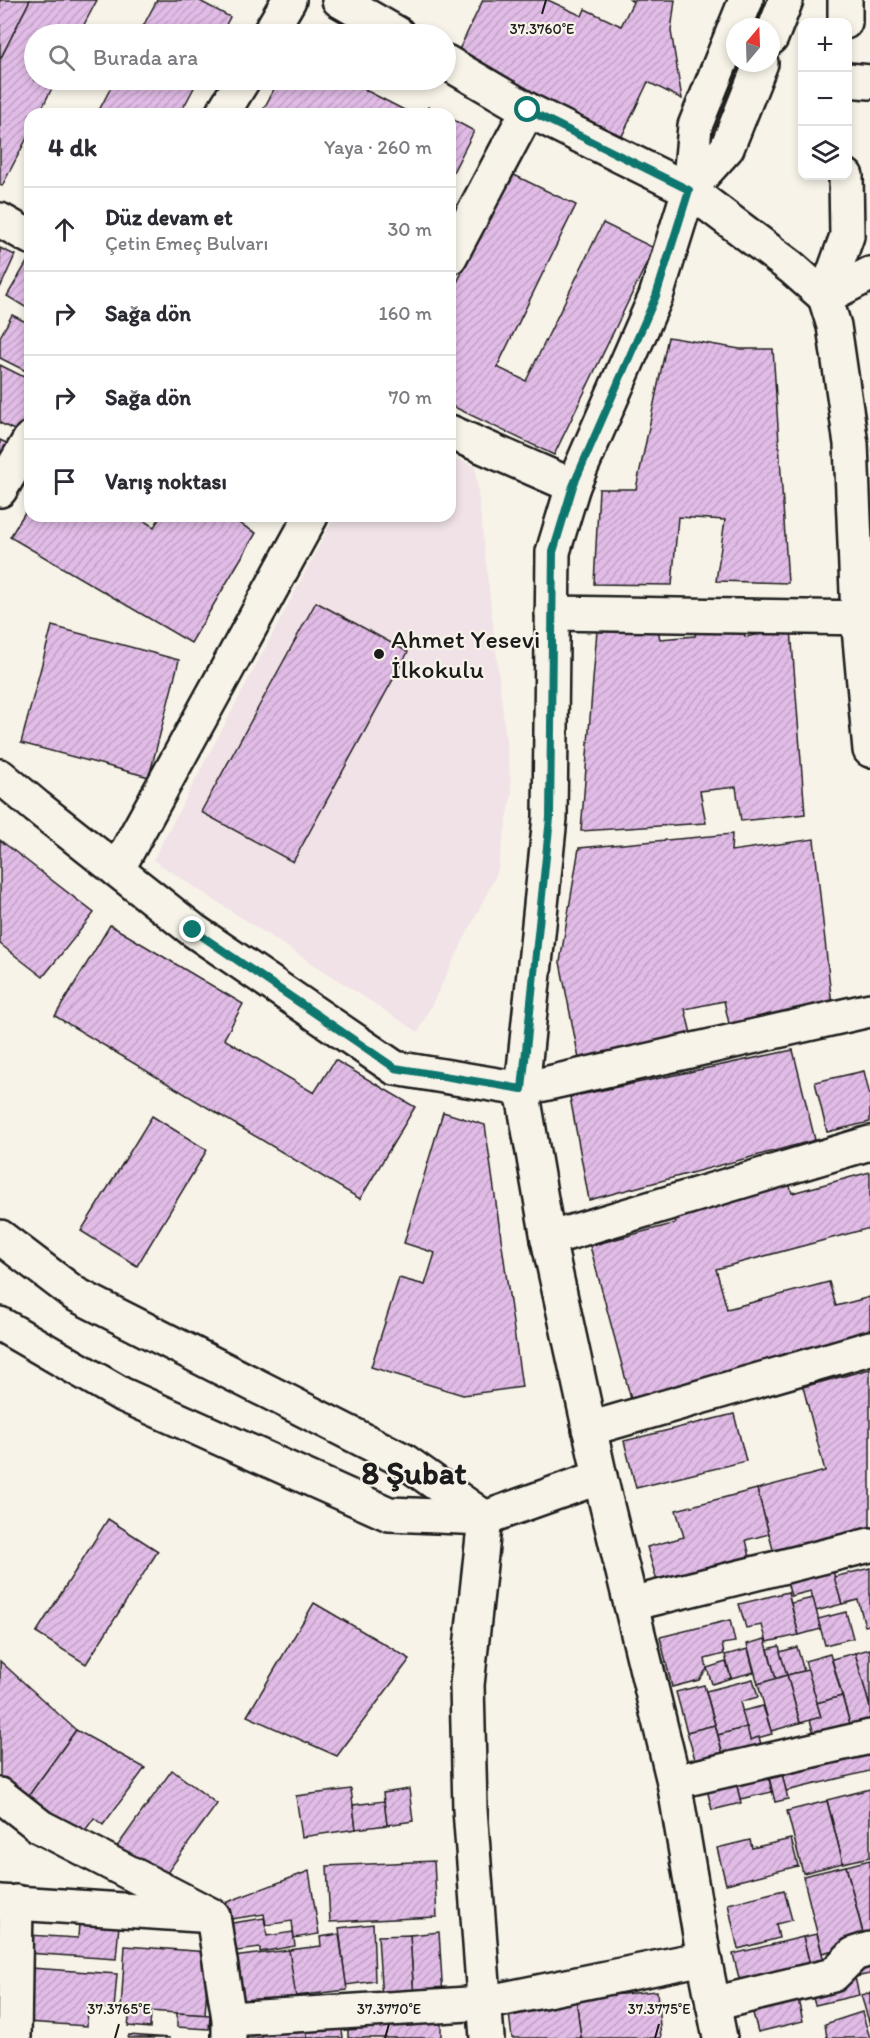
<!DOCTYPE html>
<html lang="tr">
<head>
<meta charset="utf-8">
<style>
	:root { --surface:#fff; --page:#f7f7f7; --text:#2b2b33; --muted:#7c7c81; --line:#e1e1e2 }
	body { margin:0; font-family:Itim,sans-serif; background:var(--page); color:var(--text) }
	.controls { position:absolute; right:18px; top:18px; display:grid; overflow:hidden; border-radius:12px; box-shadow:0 3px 9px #0003 }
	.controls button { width:54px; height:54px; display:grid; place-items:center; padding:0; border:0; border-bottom:2px solid var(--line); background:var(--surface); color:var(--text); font:30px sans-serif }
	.compass { position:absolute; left:726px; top:18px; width:54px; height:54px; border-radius:50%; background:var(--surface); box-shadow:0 3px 9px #0003; rotate:19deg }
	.stop { position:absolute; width:18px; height:18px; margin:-14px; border:4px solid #0f766e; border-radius:50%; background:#fff }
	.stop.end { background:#0f766e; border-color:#fff; box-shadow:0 2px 6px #0008 }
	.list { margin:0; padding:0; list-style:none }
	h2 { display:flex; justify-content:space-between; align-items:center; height:78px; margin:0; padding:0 24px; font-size:26px }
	h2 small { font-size:20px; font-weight:400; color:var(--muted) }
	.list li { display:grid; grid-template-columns:39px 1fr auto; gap:18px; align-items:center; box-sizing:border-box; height:84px; padding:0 24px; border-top:2px solid var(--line) }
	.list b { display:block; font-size:22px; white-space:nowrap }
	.list p { margin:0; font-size:20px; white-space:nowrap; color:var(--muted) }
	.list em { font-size:20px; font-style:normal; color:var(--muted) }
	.icon { flex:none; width:33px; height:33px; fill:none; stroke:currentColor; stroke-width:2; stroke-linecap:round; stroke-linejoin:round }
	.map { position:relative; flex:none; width:870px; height:2038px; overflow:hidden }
	.search { position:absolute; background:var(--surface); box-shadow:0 3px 9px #0003; left:24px; top:24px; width:432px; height:66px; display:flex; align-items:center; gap:15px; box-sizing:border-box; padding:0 21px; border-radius:33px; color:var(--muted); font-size:22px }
	.panel { position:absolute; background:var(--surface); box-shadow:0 3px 9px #0003; left:24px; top:108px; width:432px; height:414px; border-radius:18px }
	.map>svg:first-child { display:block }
</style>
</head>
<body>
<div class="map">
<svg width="870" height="2038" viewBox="0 0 870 2038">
	<defs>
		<pattern id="building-hatch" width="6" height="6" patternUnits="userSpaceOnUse" patternTransform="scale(1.5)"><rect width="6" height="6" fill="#e1bce6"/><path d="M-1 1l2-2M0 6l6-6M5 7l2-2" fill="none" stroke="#c0a1c5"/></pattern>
	</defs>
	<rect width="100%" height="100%" fill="#f7f3e8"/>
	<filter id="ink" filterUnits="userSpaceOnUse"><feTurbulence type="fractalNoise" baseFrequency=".0167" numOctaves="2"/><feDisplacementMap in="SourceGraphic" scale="12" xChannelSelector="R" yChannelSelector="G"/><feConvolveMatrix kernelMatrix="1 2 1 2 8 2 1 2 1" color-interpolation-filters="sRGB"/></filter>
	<g filter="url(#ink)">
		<path fill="#f0e2e7" d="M450 457 475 466 512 793 497 873 418 1032 153 860 335 516H450Z"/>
		<g fill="url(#building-hatch)" stroke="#1c1c1c" stroke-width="1.5">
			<path d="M0 0H30L0 60Z"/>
			<path d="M30 0H97L79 34H34V80H56L39 114H30V132L2 186 0 185V60Z"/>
			<path d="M157 0H198L230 17 221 34H139Z"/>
			<path d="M483 0H548L582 16 585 9 621 26 633 2 630 0H675L671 31 682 99 648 82 622 136 455 58Z"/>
			<path d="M115 80H198L180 114H97Z"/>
			<path d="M279 80H346L412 114H261Z"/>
			<path d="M428 107 442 114H425Z"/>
			<path d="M450 118 474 131 450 178Z"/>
			<path d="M510 173 576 205 497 367 526 381 603 223 654 248 554 455 450 405V297Z"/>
			<path d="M0 248 15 255 0 288Z"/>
			<path d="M30 257V310L7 296Z"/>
			<path d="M12 315 30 324V373L0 358V337Z"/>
			<path d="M668 337 740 349H773L788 583 716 581 725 520 678 517 672 585 594 584 599 489H636Z"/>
			<path d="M0 365 30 380V409L18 432 0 423Z"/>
			<path d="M0 440 15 447 0 460Z"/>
			<path d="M30 504V516H136L154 527 161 516H227L256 533 191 643 10 537Z"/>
			<path d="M316 602 408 652 293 862 201 812Z"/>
			<path d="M697 623 742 625 745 637 791 629 805 814 741 821 736 787 700 791 706 823 581 831 597 630H658L660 639 695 636Z"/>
			<path d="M52 626 179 660 149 777 21 743Z"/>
			<path d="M732 834 731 851 814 839 833 1015 732 1037 724 1001 685 1009 694 1046 581 1069 560 962 579 848Z"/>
			<path d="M0 840 94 913 43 977 0 944Z"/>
			<path d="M110 925 243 1004 224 1039 314 1093 335 1060 415 1107 360 1199 55 1016Z"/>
			<path d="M793 1050 815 1140 589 1200 570 1097Z"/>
			<path d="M864 1071 870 1096V1122L827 1132 815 1082Z"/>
			<path d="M443 1112 485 1125 522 1387 463 1395 371 1367 399 1278 425 1285 435 1253 404 1243Z"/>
			<path d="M152 1116 207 1150 137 1266 81 1231Z"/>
			<path d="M870 1172V1228L716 1269 727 1309 829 1282 836 1306 870 1297V1335L631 1399 590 1246 676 1223 672 1210 788 1179 792 1193Z"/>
			<path d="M870 1369V1532L775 1557 757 1489 825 1471 803 1387Z"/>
			<path d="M734 1414 746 1461 636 1488 624 1441Z"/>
			<path d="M757 1489 769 1534 746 1540 750 1557 657 1581 647 1547 684 1537 676 1510Z"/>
			<path d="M108 1519 158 1551 86 1664 36 1633Z"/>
			<path d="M831 1563 842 1604 816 1611 811 1591 791 1596 785 1575Z"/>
			<path d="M870 1568V1625L865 1626 858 1600 842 1604 834 1577Z"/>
			<path d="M788 1592 799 1635 767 1642 762 1625 746 1628 739 1604Z"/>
			<path d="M813 1598 821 1629 799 1635 791 1603Z"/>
			<path d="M314 1603 410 1659 337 1756 247 1716Z"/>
			<path d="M846 1612 853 1638 825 1645 818 1619Z"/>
			<path d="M730 1620 735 1642 722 1644 724 1654 705 1659 707 1669 699 1680 672 1687 660 1637Z"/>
			<path d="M765 1639 776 1679 758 1684 747 1644Z"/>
			<path d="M779 1646 787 1675 776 1679 768 1649Z"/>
			<path d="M797 1647 804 1671 787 1675 780 1652Z"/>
			<path d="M748 1649 754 1672 731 1678 725 1655Z"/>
			<path d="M870 1649V1708L855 1653Z"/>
			<path d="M855 1653 870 1708V1719L850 1724 832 1659Z"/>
			<path d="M830 1654 842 1696 817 1703 805 1661Z"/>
			<path d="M0 1661 76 1730 22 1805 0 1785Z"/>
			<path d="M726 1662 731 1678 712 1684 707 1668Z"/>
			<path d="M808 1670 821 1717 800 1723 787 1675Z"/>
			<path d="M787 1675 800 1723 771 1731 758 1684Z"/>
			<path d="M753 1679 758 1697 740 1702 747 1727 718 1735 706 1691Z"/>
			<path d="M704 1685 715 1725 687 1732 676 1692Z"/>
			<path d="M842 1696 850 1724 814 1734 810 1720 821 1717 817 1703Z"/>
			<path d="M763 1706 772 1734 750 1740 742 1711Z"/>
			<path d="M715 1725 724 1758 697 1766 687 1732Z"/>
			<path d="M747 1727 750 1740 759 1737 762 1748 724 1758 718 1735Z"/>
			<path d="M76 1730 145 1768 103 1825 94 1818 81 1836 22 1805Z"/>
			<path d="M870 1749V1771L786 1791 781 1770Z"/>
			<path d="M766 1766 772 1792 740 1799 734 1774Z"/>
			<path d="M172 1770 217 1804 161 1881 116 1848Z"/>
			<path d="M734 1774 741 1803 712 1810 705 1781Z"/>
			<path d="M782 1774 788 1799 775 1802 769 1777Z"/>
			<path d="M351 1789 356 1829 302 1837 296 1796Z"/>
			<path d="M409 1789 413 1821 387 1825 383 1793Z"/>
			<path d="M870 1789V1857L843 1863 827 1800Z"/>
			<path d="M384 1801 387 1825 356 1829 353 1805Z"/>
			<path d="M827 1801 843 1863 803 1873 787 1811Z"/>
			<path d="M791 1839 798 1866 726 1884 717 1848 750 1840 752 1848Z"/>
			<path d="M870 1860V1932L863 1933 846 1866Z"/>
			<path d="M434 1861 437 1917 330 1922 327 1866Z"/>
			<path d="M846 1866 865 1942 822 1953 803 1876Z"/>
			<path d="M309 1871 319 1934 294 1938 292 1921 266 1925 264 1914 225 1920 222 1904Z"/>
			<path d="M784 1890 792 1920 776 1924 779 1938 738 1949 728 1904Z"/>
			<path d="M264 1918 267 1936 293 1932 295 1946 260 1952V1948L230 1952 226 1924Z"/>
			<path d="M79 1923 119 1925 116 1959 27 1953 28 1935 78 1938Z"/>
			<path d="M373 1924 375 1981 346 1985 339 1928Z"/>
			<path d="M439 1932 443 1997 414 1999 410 1935Z"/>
			<path d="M339 1934 347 1990 295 1996 289 1950 321 1946 320 1937Z"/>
			<path d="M817 1934 827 1973 813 1977 803 1937Z"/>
			<path d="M410 1935 414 1999 382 2001 378 1936Z"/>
			<path d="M803 1937 813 1977 741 1986 733 1954Z"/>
			<path d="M125 1946 209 1952 205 2015 121 2009Z"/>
			<path d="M289 1950 297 2005 240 2012 233 1957Z"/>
			<path d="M870 1957V1974L855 1977 851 1961Z"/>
			<path d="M31 1968 117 1974 114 2009 88 2007 87 2026 27 2022Z"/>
			<path d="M854 1973 859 1995 815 2005 809 1984Z"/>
			<path d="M795 1987 803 2021 758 2032 749 1998Z"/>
			<path d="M657 1991 661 2038H581L576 1998Z"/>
			<path d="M870 1993V2025L861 1995Z"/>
			<path d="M576 1998 581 2038H512L508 2005Z"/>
			<path d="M130 2010 151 2011 150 2028 128 2026Z"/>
			<path d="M862 2012 870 2038H827L825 2024Z"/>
			<path d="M177 2013 210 2015 209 2029 177 2027Z"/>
			<path d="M348 2018 441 2019V2038H348Z"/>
			<path d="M307 2027V2038H243L242 2029Z"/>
			<path d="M342 2029 343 2038H307V2031Z"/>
			<path d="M129 2035 170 2038H128Z"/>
		</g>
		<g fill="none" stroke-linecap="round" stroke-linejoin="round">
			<g stroke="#1c1c1c" stroke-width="38">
				<g id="street">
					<path d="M269 34 289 0"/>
					<path d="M848 80 870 82"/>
					<path d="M222 114 243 80"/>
					<path d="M0 220 30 237"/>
					<path d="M450 257 528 110"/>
					<path d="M825 297 870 274"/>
					<path d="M450 432 573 486"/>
					<path d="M0 490 30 439"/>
					<path d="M552 613 870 618"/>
					<path d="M0 776 37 807 193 930 395 1068 522 1089 870 1010"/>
					<path d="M117 870 311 516"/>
					<path d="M548 1239 870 1143"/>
					<path d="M589 1429 870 1348"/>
					<path d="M631 1604 870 1545"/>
					<path d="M674 1782 870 1737"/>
					<path d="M0 1795 41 1827 213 1916"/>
					<path d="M0 1902 199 1915"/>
					<path d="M213 1916 229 2019V2038"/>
					<path d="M713 2004 833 1975 854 1954 870 1949"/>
					<path d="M229 2019 484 2003 704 1958"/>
					<path d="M14 2038 16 1902"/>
				</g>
			</g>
			<g stroke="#1c1c1c" stroke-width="38">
				<g id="secondary">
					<path d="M339 0 398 34"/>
					<path d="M845 0V22"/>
					<path d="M771 38 786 0"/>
					<path d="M446 62 528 110 689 190 791 267 825 297"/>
					<path d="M846 176 847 236 825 297 834 326 851 444 858 617 870 750"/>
					<path d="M689 190 727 148 761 63"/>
					<path d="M0 1237 75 1294 403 1460 485 1518"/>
					<path d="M0 1324 121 1394 389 1514 485 1518 600 1477"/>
					<path d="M485 1518 467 1685 470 1809 487 2038"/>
					<path d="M720 2038 704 1958 674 1782 600 1477 548 1239 522 1089 550 818 553 552 573 486 656 296 689 190 695 126 746 0"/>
				</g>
			</g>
			<use href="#street" stroke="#f7f3e8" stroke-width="33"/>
			<use href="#secondary" stroke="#f7f3e8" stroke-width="33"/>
		</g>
	</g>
	<g fill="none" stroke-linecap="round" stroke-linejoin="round" filter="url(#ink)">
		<path stroke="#0f766e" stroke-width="8" d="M193 930 395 1068 522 1089 550 818 553 552 573 486 656 296 689 190 528 110"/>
	</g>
	<path fill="none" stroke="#1c1c1c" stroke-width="2" d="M542 14 546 0M115 2038 119 2024M385 2038 389 2024M655 2038 659 2024"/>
	<circle fill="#1c1c1c" stroke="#f7f3e8" stroke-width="2" cx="379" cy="654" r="6"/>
	<g text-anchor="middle" stroke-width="4.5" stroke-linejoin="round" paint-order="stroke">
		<g font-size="26" fill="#1c1c1c" stroke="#f7f3e8" text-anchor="start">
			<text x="391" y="648">Ahmet Yesevi<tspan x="391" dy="30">İlkokulu</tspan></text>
		</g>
		<g font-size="32" font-weight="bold" fill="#1c1c1c" stroke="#f7f3e8">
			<text x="414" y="1484">8 Şubat</text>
		</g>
	</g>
	<g font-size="15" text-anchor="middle" fill="#1c1c1c" stroke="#f7f3e8" stroke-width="4.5" stroke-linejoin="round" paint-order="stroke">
		<text x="542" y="34">37.3760°E</text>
		<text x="119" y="2014">37.3765°E</text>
		<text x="389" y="2014">37.3770°E</text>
		<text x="659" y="2014">37.3775°E</text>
	</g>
</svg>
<div class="controls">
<button>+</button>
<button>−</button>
<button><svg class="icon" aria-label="layers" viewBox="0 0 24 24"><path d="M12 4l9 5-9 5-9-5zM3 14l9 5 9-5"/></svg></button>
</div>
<svg class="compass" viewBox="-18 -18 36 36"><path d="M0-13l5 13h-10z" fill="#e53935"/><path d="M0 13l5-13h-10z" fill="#7c7c81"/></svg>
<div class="stop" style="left:528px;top:110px"></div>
<div class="stop end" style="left:193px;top:930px"></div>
<div class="search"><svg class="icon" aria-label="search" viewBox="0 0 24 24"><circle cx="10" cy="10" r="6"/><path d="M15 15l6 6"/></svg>Burada ara</div>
<section class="panel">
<h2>4 dk<small>Yaya · 260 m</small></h2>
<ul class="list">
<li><svg class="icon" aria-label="ahead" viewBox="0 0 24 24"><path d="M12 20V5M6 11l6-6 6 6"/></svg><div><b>Düz devam et</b><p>Çetin Emeç Bulvarı</p></div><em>30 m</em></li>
<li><svg class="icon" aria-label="right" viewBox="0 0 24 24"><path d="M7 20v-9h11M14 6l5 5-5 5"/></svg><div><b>Sağa dön</b></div><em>160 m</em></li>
<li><svg class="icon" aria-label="right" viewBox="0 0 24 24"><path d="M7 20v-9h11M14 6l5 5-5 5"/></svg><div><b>Sağa dön</b></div><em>70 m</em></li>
<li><svg class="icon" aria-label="arrive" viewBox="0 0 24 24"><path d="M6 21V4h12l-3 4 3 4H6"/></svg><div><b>Varış noktası</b></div></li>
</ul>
</section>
</div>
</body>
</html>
